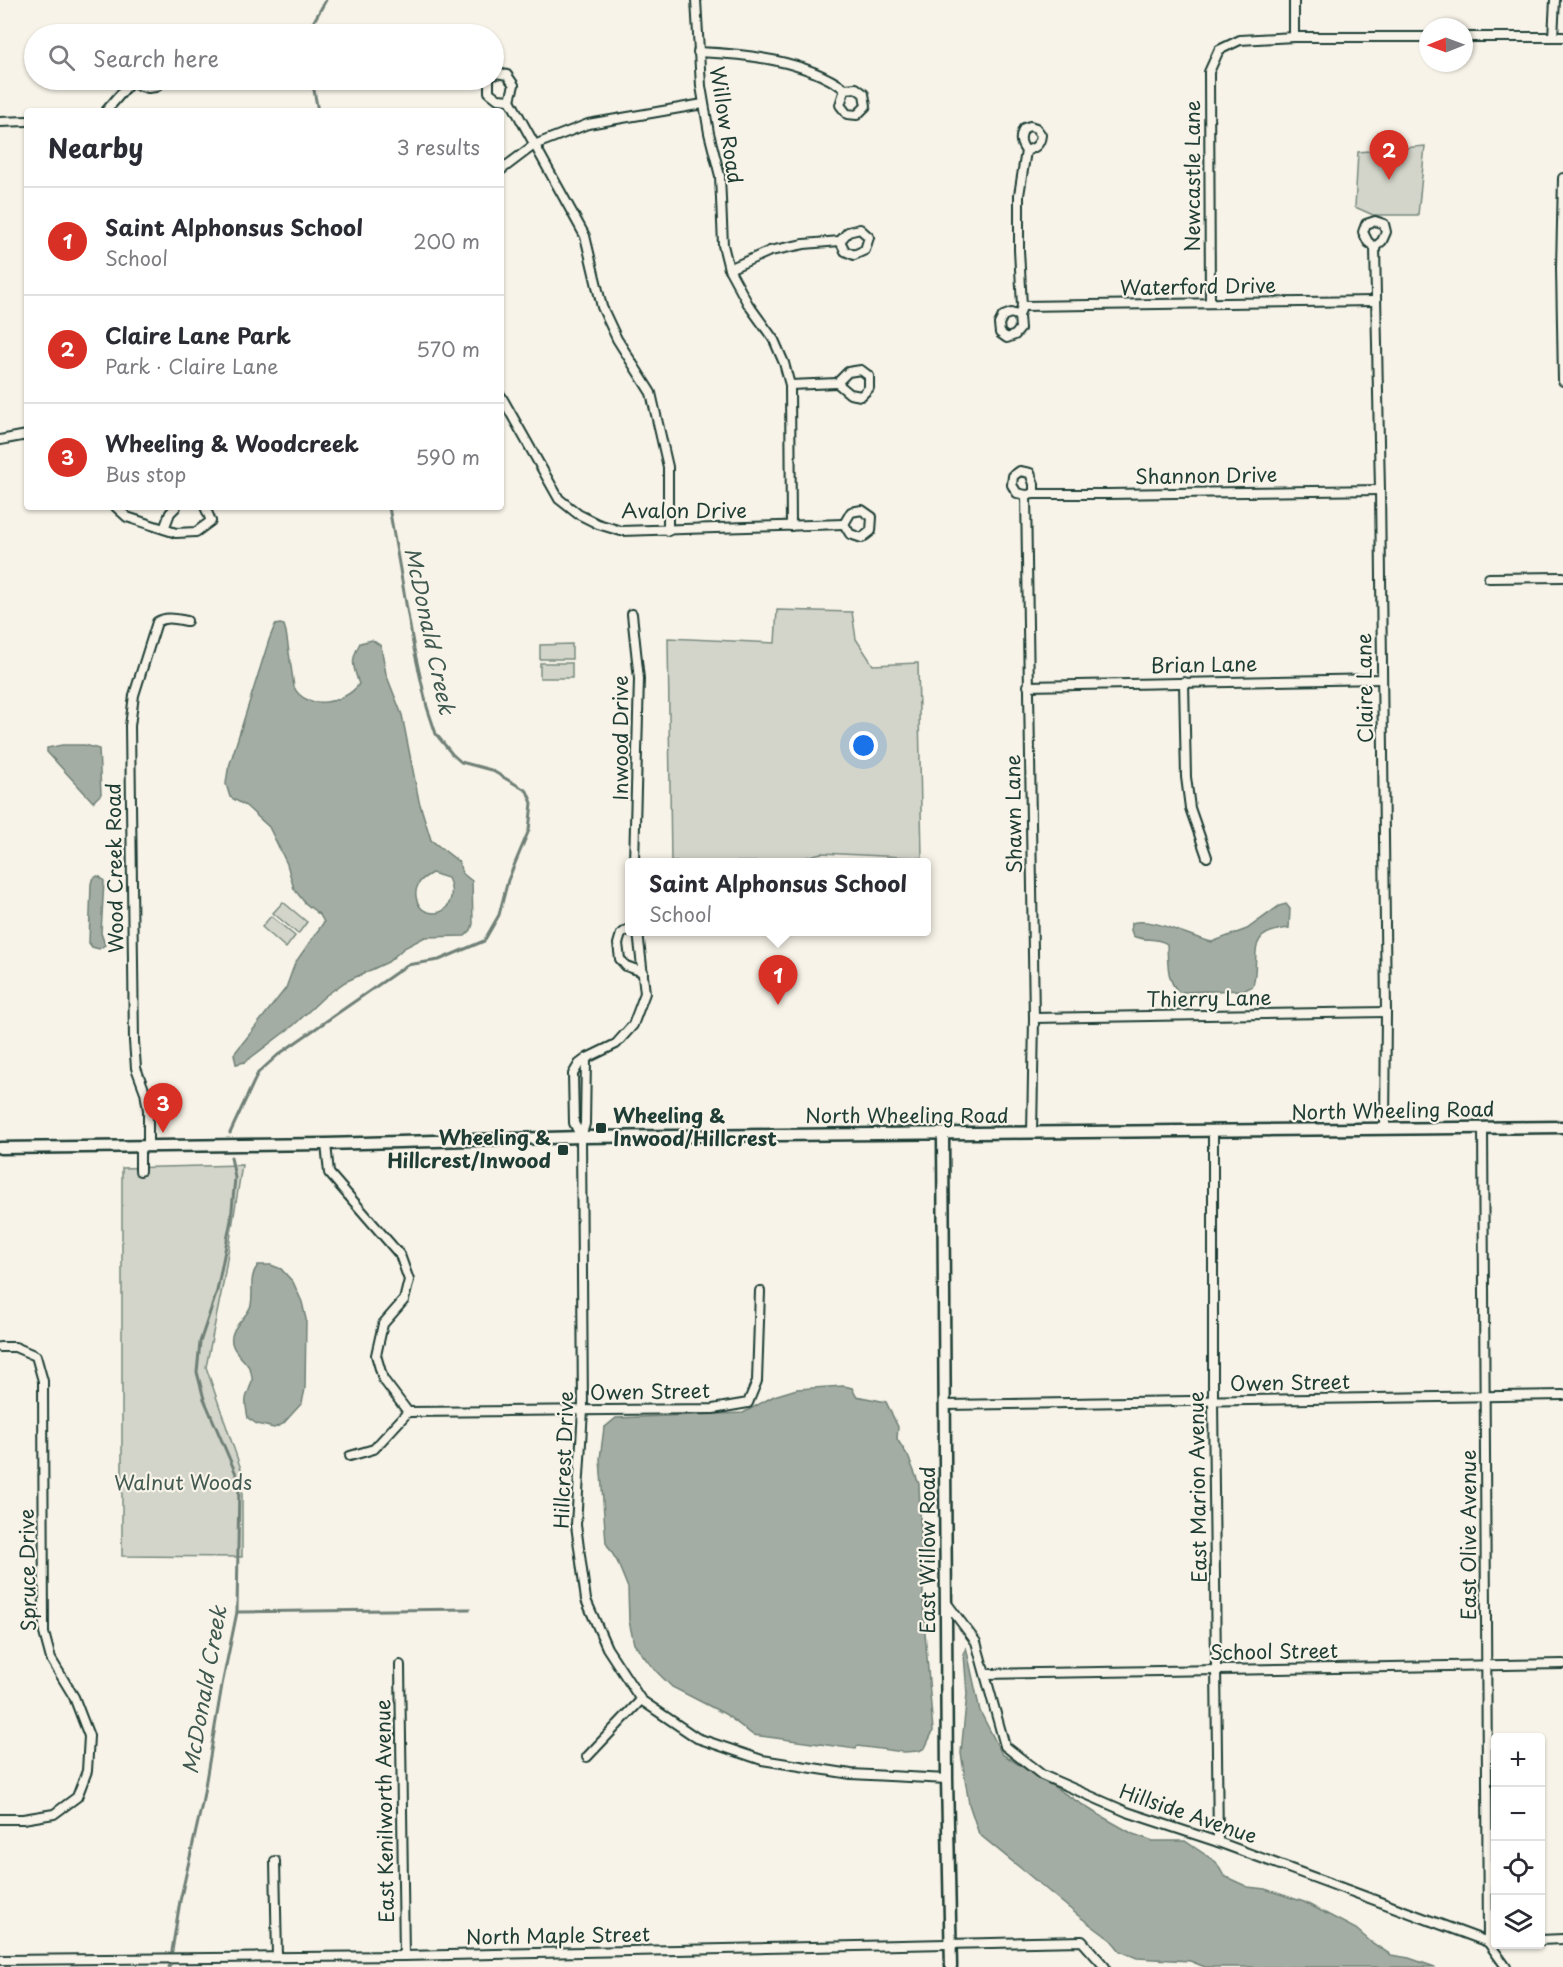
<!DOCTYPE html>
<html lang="en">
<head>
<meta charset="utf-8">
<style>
	:root { --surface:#fff; --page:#f7f7f7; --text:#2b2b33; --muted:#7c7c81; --line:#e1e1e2; --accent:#d93025 }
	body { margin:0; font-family:"Playpen Sans",sans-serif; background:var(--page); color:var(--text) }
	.controls { position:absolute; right:18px; bottom:18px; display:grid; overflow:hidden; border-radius:6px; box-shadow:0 2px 4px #0004 }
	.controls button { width:54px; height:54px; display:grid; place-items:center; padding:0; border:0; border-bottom:2px solid var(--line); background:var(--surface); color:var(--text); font:30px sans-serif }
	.compass { position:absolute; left:1419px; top:18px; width:54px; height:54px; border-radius:50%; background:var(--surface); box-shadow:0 2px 4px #0004; rotate:269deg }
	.you { position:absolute; left:864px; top:746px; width:21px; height:21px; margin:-15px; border:4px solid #fff; border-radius:50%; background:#1a73e8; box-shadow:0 0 0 9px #1a73e833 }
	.badge { display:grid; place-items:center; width:39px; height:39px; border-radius:50%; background:var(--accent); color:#fff; font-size:20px; font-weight:700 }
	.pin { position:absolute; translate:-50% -50px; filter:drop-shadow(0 2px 3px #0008) }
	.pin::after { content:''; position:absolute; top:32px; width:21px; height:18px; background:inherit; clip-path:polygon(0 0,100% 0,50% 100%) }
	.popup { position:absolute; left:625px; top:858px; width:306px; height:78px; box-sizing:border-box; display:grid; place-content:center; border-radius:6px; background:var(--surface); filter:drop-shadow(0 2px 4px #0005); font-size:20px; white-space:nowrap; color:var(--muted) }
	.popup b { font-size:22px; color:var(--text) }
	.popup::after { content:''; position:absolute; left:50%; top:100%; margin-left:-12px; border:12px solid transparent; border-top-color:var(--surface) }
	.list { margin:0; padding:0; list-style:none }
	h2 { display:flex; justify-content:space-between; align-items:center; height:78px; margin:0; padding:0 24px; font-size:26px }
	h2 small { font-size:20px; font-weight:400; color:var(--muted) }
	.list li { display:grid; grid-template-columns:39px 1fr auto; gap:18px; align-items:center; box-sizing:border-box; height:108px; padding:0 24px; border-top:2px solid var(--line) }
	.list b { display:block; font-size:22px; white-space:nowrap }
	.list p { margin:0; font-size:20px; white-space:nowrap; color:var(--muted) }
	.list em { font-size:20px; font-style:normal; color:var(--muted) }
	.icon { flex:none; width:33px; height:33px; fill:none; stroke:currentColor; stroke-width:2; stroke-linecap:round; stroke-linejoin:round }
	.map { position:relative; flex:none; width:1563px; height:1967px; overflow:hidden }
	.search { position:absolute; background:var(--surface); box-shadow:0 2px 4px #0004; left:24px; top:24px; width:480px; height:66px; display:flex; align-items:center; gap:15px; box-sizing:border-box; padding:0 21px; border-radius:33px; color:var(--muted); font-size:22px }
	.panel { position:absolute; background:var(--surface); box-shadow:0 2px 4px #0004; left:24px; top:108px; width:480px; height:402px; border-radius:6px }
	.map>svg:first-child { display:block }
</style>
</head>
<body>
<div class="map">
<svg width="1563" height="1967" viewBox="0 0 1563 1967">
	<rect width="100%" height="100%" fill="#f7f3e8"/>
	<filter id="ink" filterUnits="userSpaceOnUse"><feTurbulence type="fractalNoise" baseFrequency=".0167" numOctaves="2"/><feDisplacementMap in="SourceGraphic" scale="12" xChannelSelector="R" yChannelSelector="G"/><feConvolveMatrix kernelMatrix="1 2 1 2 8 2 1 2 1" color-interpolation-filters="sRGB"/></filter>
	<g filter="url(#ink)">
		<g fill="#d3d5ca" stroke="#79897f" stroke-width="1.5">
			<path d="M1425 146 1418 215H1373L1355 207 1358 152Z"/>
			<path d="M777 610 852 612 856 639 873 665 918 663 922 858 821 853 789 862H671L668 638 775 643Z"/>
			<path d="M572 644V659H540V645Z"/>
			<rect x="540" y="663" width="32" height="15"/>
			<path d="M283 902 307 922 298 934 273 913Z"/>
			<path d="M271 916 295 936 286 948 262 927Z"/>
			<path d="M242 1165 223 1284 206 1367 242 1472V1557L122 1556V1168Z"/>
		</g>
		<g fill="#a4ada3" stroke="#6f8077" stroke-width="1.5" fill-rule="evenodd">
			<path d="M280 624 284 625 286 632 294 687C306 712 346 703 359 684 353 666 350 661 360 643L372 640 381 646 386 674 402 715 419 801 431 840 459 862 462 873 472 881 473 924 471 930 465 936 425 937 404 948 388 962 345 982 325 996 294 1025 245 1062 236 1064 234 1054 286 988 295 963 324 922 320 915 305 903 294 889 287 864 269 827 246 806 230 797 226 784 228 770 269 640 275 625ZM432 873 448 878C456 893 450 918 428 912 417 909 413 894 418 885 420 879 427 876 432 873Z"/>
			<path d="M62 745H85L99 749 101 794 93 802 47 752V748Z"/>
			<path d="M97 876 100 877 104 881 101 933 105 945 99 949 92 947 89 943 91 884 92 880Z"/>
			<path d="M1286 904 1290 909 1289 928C1243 933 1261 954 1253 986L1245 990 1179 992C1166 981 1168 960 1167 944 1156 936 1145 942 1133 936L1131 930 1132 923C1152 916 1191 938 1212 942L1247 929 1279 906Z"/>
			<path d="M258 1265H271L281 1269 293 1282 302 1302 306 1319 305 1389 302 1403 283 1424 274 1428 257 1424 248 1418C247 1412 245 1405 246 1399 247 1392 253 1384 252 1377 251 1363 238 1358 233 1346 226 1329 248 1318 251 1305 254 1290 248 1278 258 1265Z"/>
			<path d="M844 1386 852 1388 856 1396 886 1402 898 1427 897 1439 908 1456 919 1484 924 1620 933 1731 925 1748 919 1751 904 1752 857 1746 856 1749 753 1735 725 1714 672 1687 653 1668 634 1644 629 1621 628 1588 617 1561 606 1543 600 1459 604 1428 616 1418 743 1413 774 1396 797 1389Z"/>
			<path d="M966 1647 980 1711 1002 1754 1094 1812 1133 1834 1153 1841H1185L1216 1862 1224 1876 1248 1887 1265 1889 1304 1902 1356 1929 1371 1942 1391 1955 1409 1958 1435 1967H1205L1190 1961 1137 1958 1120 1951 1111 1940 1080 1917 979 1834 969 1804 961 1753 967 1694 964 1654Z"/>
		</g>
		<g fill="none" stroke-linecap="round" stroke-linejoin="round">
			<g stroke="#6f8077" stroke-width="3">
				<path d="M310 34V28L326 0"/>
				<path d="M312 80 318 111"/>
				<path d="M230 1133 258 1073 279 1054 407 965 439 960 484 941 499 915 508 880 529 830 532 803 527 791 491 770 461 762 452 754 436 734 427 707 414 649 389 507"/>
				<path d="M237 1612 470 1609"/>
				<path d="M172 1951 180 1901 202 1804 222 1685 237 1612 239 1481 204 1399 197 1372 200 1342 217 1291 231 1220 235 1178 231 1157"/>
				<path d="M169 1967 170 1965"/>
			</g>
			<g stroke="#1f3d34" stroke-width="12">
				<g id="street">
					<path d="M696 0 701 86 709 133 720 176 723 245 729 269 748 304 774 340 784 363 790 385 791 526"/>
					<path d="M1294 37V0"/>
					<path d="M1464 37H1563"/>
					<path d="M1553 37 1555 0"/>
					<path d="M698 52C747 54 804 60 845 89"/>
					<path d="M494 75 497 73 507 75 514 85 510 100"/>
					<path d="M489 80V92L498 99 510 100"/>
					<path d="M130 83 148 88 156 87 161 80"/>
					<path d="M856 88 864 94 866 106 857 115 847 114 840 105 845 89Z"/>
					<path d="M510 100 585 236 602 307 617 339 651 393 668 467V531"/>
					<path d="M106 111 130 83V80"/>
					<path d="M0 122 27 121"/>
					<path d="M1030 126 1036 128 1041 135C1040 145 1035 148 1026 151 1020 143 1019 138 1024 128Z"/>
					<path d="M501 170 534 145 588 124 703 104"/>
					<path d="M1563 178 1561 268 1563 381"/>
					<path d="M1375 221 1384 224 1386 232 1382 241 1375 247 1368 242 1363 232 1366 224Z"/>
					<path d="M860 229 869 237 865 250 854 255 845 251 840 241 848 232Z"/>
					<path d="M1375 247 1380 490 1386 1012 1385 1129"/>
					<path d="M729 269 770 251 804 244 840 241"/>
					<path d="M1210 303 1209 72 1219 50 1240 40 1294 37H1428"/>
					<path d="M1022 306 1375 301"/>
					<path d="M1019 316 1011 313 1003 316 999 324 1000 333 1007 338 1015 335 1020 329 1019 316 1022 306 1019 250V195L1026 151"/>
					<path d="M861 370 869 376V388L861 396 850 394 837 383 848 372Z"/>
					<path d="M790 385 837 383"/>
					<path d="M501 396 559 499 578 514 598 524 621 531 844 524"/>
					<path d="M0 440 27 435"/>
					<path d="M1020 471 1030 473 1034 484V494L1026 495 1017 493 1012 485 1013 476Z"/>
					<path d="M1034 494H1108L1380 490"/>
					<path d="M1026 495 1034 1018 1032 1133"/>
					<path d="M116 507 127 517 176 533 196 532 211 521 205 507"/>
					<path d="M862 510 872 517 871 531 862 538 850 534 844 524 851 512Z"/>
					<path d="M164 529 170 513 176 507"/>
					<path d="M1489 578 1563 577"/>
					<path d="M632 614 639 679 634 862"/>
					<path d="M1184 682 1186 777 1190 808 1207 857"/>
					<path d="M1028 686 1381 679"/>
					<path d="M630 928 621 934 618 944 620 959 626 966 643 972"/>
					<path d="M1034 1018 1386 1012"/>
					<path d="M586 1060 585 1124 581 1137 583 1410 576 1525 586 1600 607 1648 641 1700 697 1738 762 1760 851 1774 947 1779"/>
					<path d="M1483 1128 1488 1942H1496"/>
					<path d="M1213 1131V1401L1218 1842"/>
					<path d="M581 1137 574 1123 573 1074 579 1064 587 1058 616 1044 633 1025 645 993 638 932"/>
					<path d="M326 1144 329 1173 400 1255 409 1280 404 1300 383 1324 376 1355 383 1379 408 1412"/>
					<path d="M148 1145V1110L145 1092 136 1068 134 1041 130 726 134 695 157 622C166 616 176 619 187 621"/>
					<path d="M140 1171V1146"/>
					<path d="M0 1347H15L36 1356 43 1381 44 1633 51 1659 74 1697 89 1736 87 1771 77 1797 54 1814 23 1819H0"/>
					<path d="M946 1405 1563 1395"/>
					<path d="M408 1412 713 1409 748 1403 757 1381 760 1291"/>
					<path d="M350 1456 374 1449 408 1412"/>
					<path d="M946 1602 976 1642 1005 1746 1042 1775 1127 1812 1218 1842 1488 1942 1506 1967"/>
					<path d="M400 1665 404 1956"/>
					<path d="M986 1674 1563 1664"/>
					<path d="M587 1757 641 1700"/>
					<path d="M275 1861 277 1957"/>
					<path d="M1540 1940 1563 1939"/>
					<path d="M0 1960 404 1956 1082 1941 1105 1967"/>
				</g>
			</g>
			<g stroke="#1f3d34" stroke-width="15">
				<g id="secondary">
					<path d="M943 1134 947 1779 951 1967"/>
					<path d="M0 1148 326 1144 581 1137 1563 1127"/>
				</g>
			</g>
			<use href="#street" stroke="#f7f3e8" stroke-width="8"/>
			<use href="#secondary" stroke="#f7f3e8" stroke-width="10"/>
		</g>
	</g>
	<g fill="#1f3d34" stroke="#f7f3e8" stroke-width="2">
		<rect x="595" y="1122" width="12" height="12" rx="3"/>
		<rect x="557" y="1144" width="12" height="12" rx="3"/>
	</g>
	<g text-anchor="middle" stroke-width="4.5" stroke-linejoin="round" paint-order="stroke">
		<g font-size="20" fill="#1f3d34" stroke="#f7f3e8">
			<text transform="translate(726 125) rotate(81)" y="7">Willow Road</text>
			<text transform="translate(1193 176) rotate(-90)" y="7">Newcastle Lane</text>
			<text transform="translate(1198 287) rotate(-1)" y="7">Waterford Drive</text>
			<text transform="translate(1206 476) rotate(-1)" y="7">Shannon Drive</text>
			<text x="684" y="518">Avalon Drive</text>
			<text transform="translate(1204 665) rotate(-1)" y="7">Brian Lane</text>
			<text transform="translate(1365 688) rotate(-91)" y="7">Claire Lane</text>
			<text transform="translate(621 738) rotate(-90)" y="7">Inwood Drive</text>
			<text transform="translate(1014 814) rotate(-91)" y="7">Shawn Lane</text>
			<text transform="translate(115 868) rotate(-91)" y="7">Wood Creek Road</text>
			<text transform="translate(1209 999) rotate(-1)" y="7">Thierry Lane</text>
			<text transform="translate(1393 1111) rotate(-1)" y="7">North Wheeling Road</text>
			<text x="907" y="1123">North Wheeling Road</text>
			<text transform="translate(1290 1383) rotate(-1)" y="7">Owen Street</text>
			<text transform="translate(650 1392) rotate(-1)" y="7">Owen Street</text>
			<text transform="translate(564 1460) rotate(-88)" y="7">Hillcrest Drive</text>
			<text transform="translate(1198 1487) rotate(-91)" y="7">East Marion Avenue</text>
			<text transform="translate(1469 1535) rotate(-90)" y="7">East Olive Avenue</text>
			<text transform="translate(928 1550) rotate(-90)" y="7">East Willow Road</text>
			<text transform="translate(28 1570) rotate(-91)" y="7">Spruce Drive</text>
			<text transform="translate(1274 1652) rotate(-1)" y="7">School Street</text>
			<text transform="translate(385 1811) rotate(-91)" y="7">East Kenilworth Avenue</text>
			<text transform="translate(1188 1814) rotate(19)" y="7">Hillside Avenue</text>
			<text transform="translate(558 1936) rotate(-1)" y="7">North Maple Street</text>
		</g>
		<g font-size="20" font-weight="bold" fill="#1f3d34" stroke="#f7f3e8" text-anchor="start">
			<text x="613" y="1123">Wheeling &amp;<tspan x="613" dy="23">Inwood/Hillcrest</tspan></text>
			<text x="551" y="1145" text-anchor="end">Wheeling &amp;<tspan x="551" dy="23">Hillcrest/Inwood</tspan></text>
		</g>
		<g font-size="20" fill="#435b52" stroke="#f7f3e8">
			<text x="183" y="1490">Walnut Woods</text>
		</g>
		<g font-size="21" font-style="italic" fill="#405950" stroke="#f7f3e8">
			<text transform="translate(429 631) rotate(78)" y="7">McDonald Creek</text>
			<text transform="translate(205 1690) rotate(-80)" y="7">McDonald Creek</text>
		</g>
	</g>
</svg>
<div class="controls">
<button>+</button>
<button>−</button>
<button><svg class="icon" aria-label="locate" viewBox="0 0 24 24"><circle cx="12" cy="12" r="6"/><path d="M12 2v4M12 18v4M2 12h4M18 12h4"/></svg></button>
<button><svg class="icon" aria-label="layers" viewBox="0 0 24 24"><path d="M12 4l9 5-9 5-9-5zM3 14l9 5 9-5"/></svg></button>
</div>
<svg class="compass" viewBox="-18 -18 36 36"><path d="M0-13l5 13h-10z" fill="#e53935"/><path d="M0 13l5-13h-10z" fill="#7c7c81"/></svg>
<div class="you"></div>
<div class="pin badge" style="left:778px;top:1005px">1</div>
<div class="popup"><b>Saint Alphonsus School</b>School</div>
<div class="pin badge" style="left:1389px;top:180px">2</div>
<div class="pin badge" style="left:163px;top:1133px">3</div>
<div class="search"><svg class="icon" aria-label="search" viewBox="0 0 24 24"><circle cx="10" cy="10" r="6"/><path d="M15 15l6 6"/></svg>Search here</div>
<section class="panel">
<h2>Nearby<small>3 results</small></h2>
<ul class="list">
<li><span class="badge">1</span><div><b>Saint Alphonsus School</b><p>School</p></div><em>200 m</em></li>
<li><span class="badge">2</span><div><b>Claire Lane Park</b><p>Park · Claire Lane</p></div><em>570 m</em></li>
<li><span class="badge">3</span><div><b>Wheeling &amp; Woodcreek</b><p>Bus stop</p></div><em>590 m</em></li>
</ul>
</section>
</div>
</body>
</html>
